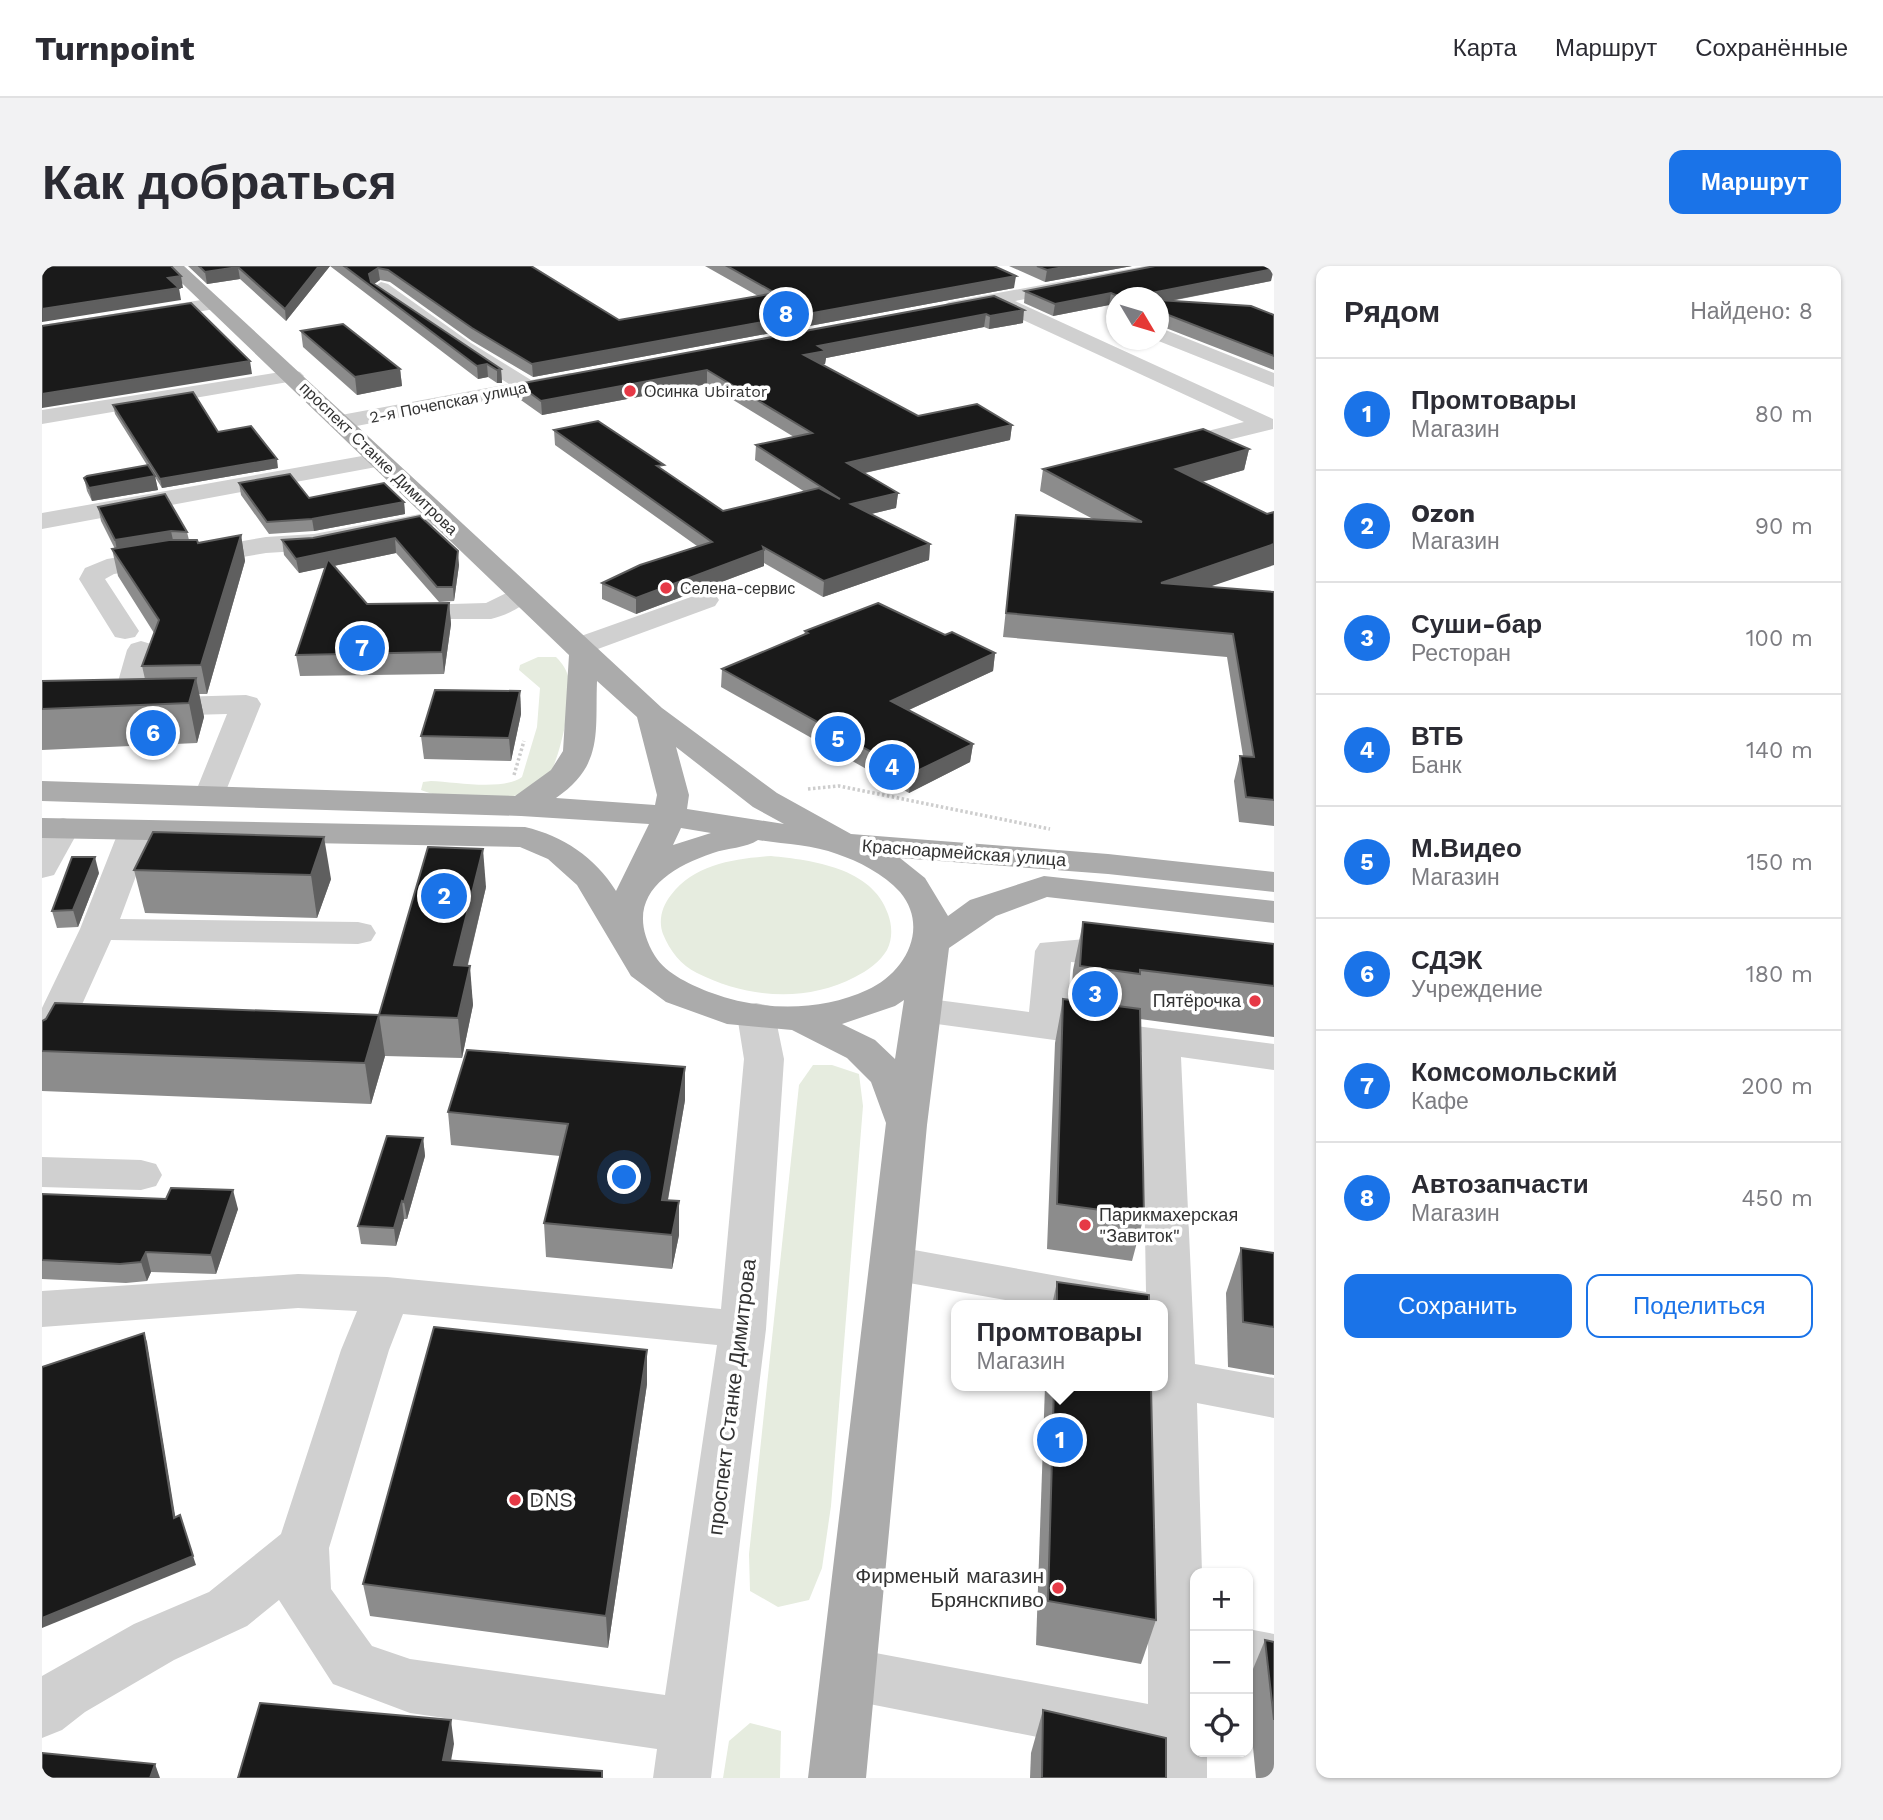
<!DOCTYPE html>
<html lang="ru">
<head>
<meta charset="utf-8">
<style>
	:root { --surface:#fff; --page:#f2f2f3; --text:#2b2b33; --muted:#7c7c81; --line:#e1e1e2; --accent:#1a73e8 }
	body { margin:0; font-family:"Work Sans",sans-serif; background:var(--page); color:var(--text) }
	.controls { position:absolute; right:21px; bottom:21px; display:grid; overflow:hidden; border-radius:14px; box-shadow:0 2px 5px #0004 }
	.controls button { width:63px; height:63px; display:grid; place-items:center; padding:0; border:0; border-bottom:2px solid var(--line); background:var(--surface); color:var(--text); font:35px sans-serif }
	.compass { position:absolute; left:1064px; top:21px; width:63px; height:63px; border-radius:50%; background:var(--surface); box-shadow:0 2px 5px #0004; rotate:128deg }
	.you { position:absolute; left:583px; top:912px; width:24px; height:24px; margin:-18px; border:5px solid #fff; border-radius:50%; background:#1a73e8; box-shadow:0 0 0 10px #1a73e833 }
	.badge { display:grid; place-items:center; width:46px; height:46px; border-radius:50%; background:var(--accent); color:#fff; font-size:23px; font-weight:700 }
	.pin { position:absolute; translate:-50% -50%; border:4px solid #fff; box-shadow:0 2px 7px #0006 }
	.popup { position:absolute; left:909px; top:1034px; width:217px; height:91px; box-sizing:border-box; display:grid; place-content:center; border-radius:14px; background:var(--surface); filter:drop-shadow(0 2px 5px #0005); font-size:23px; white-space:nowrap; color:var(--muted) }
	.popup b { font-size:26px; color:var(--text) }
	.popup::after { content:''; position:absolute; left:50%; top:100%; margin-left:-14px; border:14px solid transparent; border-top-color:var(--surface) }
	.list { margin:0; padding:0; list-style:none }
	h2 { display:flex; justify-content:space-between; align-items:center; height:91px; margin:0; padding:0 28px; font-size:30px }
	h2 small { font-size:23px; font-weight:400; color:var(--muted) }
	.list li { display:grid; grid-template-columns:46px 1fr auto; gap:21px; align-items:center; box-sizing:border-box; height:112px; padding:0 28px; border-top:2px solid var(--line) }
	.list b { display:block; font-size:26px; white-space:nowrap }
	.list p { margin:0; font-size:23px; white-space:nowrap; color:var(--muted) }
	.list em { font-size:23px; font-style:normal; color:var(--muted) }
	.actions { display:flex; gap:14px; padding:21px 28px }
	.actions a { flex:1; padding:16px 0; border:2px solid var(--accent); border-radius:14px; text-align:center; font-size:24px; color:var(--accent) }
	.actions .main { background:var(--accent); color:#fff }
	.icon { flex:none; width:38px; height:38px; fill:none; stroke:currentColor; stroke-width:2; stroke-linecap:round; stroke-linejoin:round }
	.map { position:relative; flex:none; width:1232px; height:1512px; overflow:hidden; border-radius:14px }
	header { display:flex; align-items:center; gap:42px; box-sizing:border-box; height:98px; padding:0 35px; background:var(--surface); border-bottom:2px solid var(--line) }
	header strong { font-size:33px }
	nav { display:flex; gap:38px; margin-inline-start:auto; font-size:24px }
	.intro { display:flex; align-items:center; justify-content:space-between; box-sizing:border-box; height:168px; padding:0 42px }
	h1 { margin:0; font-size:49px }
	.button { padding:18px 32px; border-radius:14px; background:var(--accent); color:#fff; font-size:24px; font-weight:700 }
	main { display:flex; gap:42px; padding:0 42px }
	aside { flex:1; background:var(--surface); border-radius:14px; box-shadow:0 2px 5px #0004 }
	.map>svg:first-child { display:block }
</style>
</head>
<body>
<header>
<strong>Turnpoint</strong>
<nav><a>Карта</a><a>Маршрут</a><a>Сохранённые</a></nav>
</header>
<div class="intro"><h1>Как добраться</h1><a class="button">Маршрут</a></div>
<main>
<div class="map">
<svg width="1232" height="1512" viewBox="0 0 1232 1512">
	<rect width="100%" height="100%" fill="#fff"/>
	<g fill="#e6ecdf">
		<path d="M496 391H514C521 398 525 404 527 414 531 432 516 505 502 516 476 539 409 537 379 524L381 516 389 515C413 516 461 525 480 511L495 461 498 422 477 404 478 399Z"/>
		<path d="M729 590C770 594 831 602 846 648 850 659 851 672 845 684 838 696 825 705 813 711 763 737 705 732 655 707 639 699 628 685 621 668 616 655 620 640 629 629 653 598 692 593 729 590Z"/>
		<path d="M771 799H790L817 808 821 840 789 1240 780 1302 767 1334 736 1341 708 1325 707 1288 757 819Z"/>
		<path d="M708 1457 739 1465 738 1512H681L687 1475Z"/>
	</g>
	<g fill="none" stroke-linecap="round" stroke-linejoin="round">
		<g stroke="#cdcdcd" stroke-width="3.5" stroke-dasharray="2.5 2.5" stroke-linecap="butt">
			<path d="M472 509 482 475"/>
			<path d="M766 523 797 520 1008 563"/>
		</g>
		<g fill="#d0d0d0" fill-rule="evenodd">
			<path d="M1103 0H1142L1133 5 973 35 1231 153V163L1125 189 1117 187 1113 182 1117 177 1202 156 951 40 907 48 897 42 907 36Z"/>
			<path d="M339 16 346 18 429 77 489 114 528 107 535 109 539 113 535 117 528 119 299 163 291 161 288 156 291 151 299 149 467 118 415 85 332 26 330 22Z"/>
			<path d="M172 32 179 34 182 38 179 42 0 71V59Z"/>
			<path d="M1116 61 1232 107V121L1114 74H1116Z"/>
			<path d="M251 104 258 106 262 110 258 114 0 158V144Z"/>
			<path d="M337 187 345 189 349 194 345 199 0 263V247Z"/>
			<path d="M399 244 408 246 411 251 408 256 272 284 224 287 154 299 132 298 72 308 63 313 97 365 93 371 83 373 73 371 37 313 43 302 65 293 132 282 154 283 224 271 272 268Z"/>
			<path d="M479 320 489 322 492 328C484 340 463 350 449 353H385L375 351 371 345 375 339 444 337Z"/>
			<path d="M663 326 673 328 677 334 673 340 545 387 535 390 525 387 521 381 525 375Z"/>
			<path d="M99 375 109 378 113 384 101 432 204 429 215 432 219 438 179 537 168 540 157 537 152 530 185 448 0 453V435L71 433 85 384 89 378Z"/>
			<path d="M21 552 33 555 38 562 12 609 0 612V570L9 555Z"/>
			<path d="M94 554 106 557 111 564 78 653 316 656 329 659 334 667 329 675 316 678 69 674 20 783 14 792 0 796V742L38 663 77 564 82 557Z"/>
			<path d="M1044 673 1100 681 1105 689 1100 697 1087 700 1029 696 1025 751 1232 778V804L1139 791 1153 1098 1232 1112V1152L1155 1137 1160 1307H1153V1486H1165V1512H1107V1493L807 1434 787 1427 779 1408 787 1389 807 1382 1106 1438V1120H1121V1039H992L850 1014 834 1009 828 997 834 985 850 980 1104 1026 1100 786 880 756 867 753 861 744 867 735 880 732 987 746 993 685 998 677Z"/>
			<path d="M714 737 728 740 733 749 742 793 724 1063 669 1512H611L615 1483 368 1447 291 1418 237 1334 205 1360 132 1394 43 1446 20 1464 0 1472V1410L92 1358 167 1326 239 1268 299 1084 315 1045 256 1042 0 1061V1025L256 1008 345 1011 679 1043 702 793 695 749 700 740ZM361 1048 675 1079 623 1429 368 1393 330 1380 289 1323 287 1282 347 1084Z"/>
			<path d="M0 891 99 894 114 898 120 909 114 920 99 924 0 921Z"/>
			<path d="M1206 1363 1232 1368V1420L1206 1415Z"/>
		</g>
		<path fill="#ababab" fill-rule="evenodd" d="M122 0H142L620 442 735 527 809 568 1066 588 1232 606V626L1066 608 858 592 883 612 906 650 928 634 1002 610 1232 635V657L1005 631 954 650 907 682 885 859 824 1512H766L844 857 829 816 805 792 750 764 685 758 624 736 589 710 535 619 506 593 478 581 0 572V552L483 561C521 570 553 591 574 625L607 558 479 550 0 535V515L473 530 509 504 521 485 527 389ZM555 415 595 451 615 529 613 539 514 532C562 499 553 466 555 415ZM634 481 711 541 742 558 645 543 647 529ZM639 562 669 567 631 579ZM716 574C741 578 771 579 795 588 816 595 842 608 858 626 888 662 863 707 825 724 778 746 718 745 670 727 651 720 624 708 613 690 580 635 620 604 671 587 685 582 704 582 716 574ZM862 734 853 793 833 774 800 758 853 740Z"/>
	</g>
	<g fill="#8c8c8c">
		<path d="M146 0H288L244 55 198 13 165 18Z"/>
		<path d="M288 0H489L577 54 716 30 663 0H952L972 22 491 111 430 75 348 16 338 14 332 18 459 103 460 117H455L446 111 436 113Z"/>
		<path d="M967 0H1090L1003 16Z"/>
		<path d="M1229 15 1129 35 1232 49V104L1116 59V32H1074V42L1067 39 1011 50 982 37 983 25Z"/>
		<path d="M952 30 981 57 947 63 942 61 784 92 783 98 780 99 876 150 970 159 968 174 823 207 856 227 854 242 829 248 888 278 887 294 781 331 722 297V300L594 348 560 333V317L655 280 513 179 512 164 622 205 681 245 763 226 713 194 714 179 752 171 665 118 500 149 476 132V118Z"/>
		<path d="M259 65 358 103 360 120 315 129 261 81Z"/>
		<path d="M71 139 176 166 236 202 120 222 113 211 116 224 50 235 45 225 42 212 105 199 73 148Z"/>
		<path d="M1207 183 1202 204 1160 216 1168 321 1232 326V560L1197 556 1192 515 1198 490H1201L1185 391 961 371 974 249 1051 253 998 225 1001 203Z"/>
		<path d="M197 217 267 232 362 236 363 248 272 265 227 268 199 229Z"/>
		<path d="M56 241 145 266 147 274 156 277 199 269 203 295 165 428H157L162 451 155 477 0 484V415L103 413 100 400 112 367 76 310 70 283H73L59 255Z"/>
		<path d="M378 250 417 299 412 335 397 336 354 287 292 300 325 338 407 337 409 358 402 408 258 410 254 389 283 301 257 307 242 289 240 274 271 272Z"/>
		<path d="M763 365 903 369 953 387 951 405 867 444 931 478 928 496 867 527 679 421 680 403 762 369Z"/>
		<path d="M478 425 479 448 469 495 382 493 379 470Z"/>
		<path d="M111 566 289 613 275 652 103 647 92 604Z"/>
		<path d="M57 607 36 661 15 662 10 645Z"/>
		<path d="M444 621 426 699 431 739 420 792 343 790 329 838 0 825V755L337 749Z"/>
		<path d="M1041 656 1232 678V771L1098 753 1102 950 1090 995 1005 983 1013 777 1021 733 1029 734 1031 704Z"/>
		<path d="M643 834 626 934 637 969 630 1003 504 991 502 957 518 890 409 879 406 846Z"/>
		<path d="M381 872 383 890 365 953H362L354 980 319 978 316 960Z"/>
		<path d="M0 928 196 943 174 1008 109 1006 105 1015 84 1017 0 1013Z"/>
		<path d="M1199 982 1232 987V1109L1186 1101 1184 1027Z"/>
		<path d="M1015 1016 1107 1039H1010Z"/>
		<path d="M605 1084V1118L566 1382 328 1350 321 1318Z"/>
		<path d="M1003 1120H1109L1114 1354 1099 1398 994 1379Z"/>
		<path d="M1223 1374 1232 1376V1512H1214L1206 1430V1415Z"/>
		<path d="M1001 1444 1124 1512H988L989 1487Z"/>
	</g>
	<g fill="#5f5f5f">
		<path d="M277 0H288L244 55 243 43Z"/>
		<path d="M1028 0H1090L1003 16 1005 4Z"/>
		<path d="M196 1 198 13 165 18 163 6Z"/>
		<path d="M336 2 338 14 329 20 327 8Z"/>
		<path d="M1232 3 1229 15 1116 37V32H1099V29Z"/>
		<path d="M139 10 141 22H137L139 34 0 56V43L126 12Z"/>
		<path d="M974 10 972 22 491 111 490 98Z"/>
		<path d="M1069 27 1067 39 1011 50 1013 38Z"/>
		<path d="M982 44 981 57 947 63 948 50Z"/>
		<path d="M944 48 942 61 784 92 783 98 761 102 762 89 776 80Z"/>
		<path d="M208 95 210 108 0 142V128Z"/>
		<path d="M445 98 446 111 436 113 435 100Z"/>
		<path d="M358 103 360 120 315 129 313 111Z"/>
		<path d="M459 103 460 117H455V104Z"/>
		<path d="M665 104V118L500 149 499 135Z"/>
		<path d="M970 159 968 174 804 211 805 197Z"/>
		<path d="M1207 183 1202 204 1130 224 1134 203Z"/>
		<path d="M235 193 236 202 120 222 118 213Z"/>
		<path d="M113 210 116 224 50 235 47 222Z"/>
		<path d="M856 227 854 242 808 253 809 238Z"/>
		<path d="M362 236 363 248 272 265 270 253Z"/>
		<path d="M129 265 132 279 76 289 73 274Z"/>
		<path d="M199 269 203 295 165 428 159 399Z"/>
		<path d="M353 272 354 287 257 307 254 293Z"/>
		<path d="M888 278 887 294 781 331 782 315Z"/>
		<path d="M1232 278V299L1114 339 1119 317Z"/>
		<path d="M722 284V300L594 348V332Z"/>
		<path d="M416 285 417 299 412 335 411 321Z"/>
		<path d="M407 337 409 358 402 408 400 386Z"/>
		<path d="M953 387 951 405 847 453 849 435Z"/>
		<path d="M154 412 162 451 155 477 147 437Z"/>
		<path d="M478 425 479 448 469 495 467 472Z"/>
		<path d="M931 478 928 496 867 527 869 508Z"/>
		<path d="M282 571 289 613 275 652 269 609Z"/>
		<path d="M441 583 444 621 416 739 412 699Z"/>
		<path d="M53 591 57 607 36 661 31 644Z"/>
		<path d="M428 700 431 739 420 792 416 752Z"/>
		<path d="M337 749 343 790 329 838 323 797Z"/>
		<path d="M643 801V834L620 967V934Z"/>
		<path d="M381 872 383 890 365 953 362 936Z"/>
		<path d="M191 924 196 943 174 1008 169 989Z"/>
		<path d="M360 935 362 953 354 980 352 962Z"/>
		<path d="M637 935V969L630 1003V969Z"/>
		<path d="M104 986 109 1006 105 1015 99 996Z"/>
		<path d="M102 1067 105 1076 135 1261 132 1252Z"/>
		<path d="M605 1084V1118L566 1382 564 1350Z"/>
		<path d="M151 1290 154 1299 0 1362V1352Z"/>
		<path d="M409 1454 412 1478 406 1512 401 1494Z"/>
		<path d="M113 1498 118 1512H108Z"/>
	</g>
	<g fill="#1a1a1a" stroke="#5f5f5f" stroke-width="2">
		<path d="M0 0H129L139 10 126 12 137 22 0 43Z"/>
		<path d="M157 0H277L243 43 196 1 163 6Z"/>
		<path d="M302 0H489L577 54 733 27 685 0H952L974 10 490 98 430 62 346 4 336 2 327 8 329 16 459 103 455 104 445 98 435 100Z"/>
		<path d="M995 0H1028L1005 4Z"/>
		<path d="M1113 0H1225L1232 3 1099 29V32H1081L1069 27 1013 38 983 25Z"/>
		<path d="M952 30 982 44 948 50 944 48 776 80 784 85 762 89 876 150 935 138 970 159 805 197 856 227 809 238 888 278 782 315 721 281 722 284 594 332 560 317 598 299 670 276 512 164 556 155 622 199 615 200 681 245 777 222 798 233 714 179 770 167 665 104 499 135 476 118Z"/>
		<path d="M1116 34 1209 40 1232 49V90L1116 45Z"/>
		<path d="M149 37 208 95 0 128V60Z"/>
		<path d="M301 58 358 103 313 111 259 65Z"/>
		<path d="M151 126 176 166 209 160 235 193 118 213 71 139Z"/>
		<path d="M1161 163 1207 183 1134 203 1225 248 1232 246V278L1119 317 1232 326V534L1204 531 1198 490 1212 491 1191 368 964 347 974 249 1100 256 1001 203Z"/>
		<path d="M106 199 113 210 47 222 42 212 45 210Z"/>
		<path d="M248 208 267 232 342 217 362 236 270 253 225 256 197 217Z"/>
		<path d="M123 228 145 266 129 265 73 274 56 241Z"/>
		<path d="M378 250 416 285 411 321H395L353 272 254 293 240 274 271 272Z"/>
		<path d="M199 269 159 399 100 400 117 354 70 283 127 274H155L156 277Z"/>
		<path d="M286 293 325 338 407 337 400 386 254 389Z"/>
		<path d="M836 337 903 369 910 366 953 387 849 435 931 478 869 508 680 403 766 367 763 365Z"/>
		<path d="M154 412 147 437 0 443V415Z"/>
		<path d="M393 424 478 425 467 472 379 470Z"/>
		<path d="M111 566 282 571 269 609 92 604Z"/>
		<path d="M386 581 441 583 412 699 428 700 416 752 337 749 323 797 0 785V755L4 753 13 737 337 749Z"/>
		<path d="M30 591H53L31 644 10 645Z"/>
		<path d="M1041 656 1232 678V720L1098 704V708L1038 700Z"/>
		<path d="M1021 733 1098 743 1102 950 1015 938Z"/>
		<path d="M425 784 643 801 620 934 637 935 630 969 502 957 526 858 406 846Z"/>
		<path d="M345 870 381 872 362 936 360 935 352 962 316 960Z"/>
		<path d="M129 922 191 924 169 989 104 986 99 996 78 998 0 994V928L124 933Z"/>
		<path d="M1199 982 1232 987V1061L1201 1056Z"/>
		<path d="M1015 1016 1107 1029V1039H1015Z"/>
		<path d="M392 1061 605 1084 564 1350 321 1318Z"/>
		<path d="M102 1067 132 1252 138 1249 151 1290 0 1352V1101Z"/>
		<path d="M1012 1120H1109L1114 1354 1006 1335Z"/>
		<path d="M1223 1374 1232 1376V1454Z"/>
		<path d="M218 1437 409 1454 401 1494 560 1505V1512H196Z"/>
		<path d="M1001 1444 1124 1472V1512H1000Z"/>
		<path d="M0 1487 113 1498 108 1512H0Z"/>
	</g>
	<g fill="#e63946" stroke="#fff" stroke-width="2.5">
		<circle cx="588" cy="125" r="7"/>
		<circle cx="624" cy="322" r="7"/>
		<circle cx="1213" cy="735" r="7"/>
		<circle cx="1043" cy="959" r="7"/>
		<circle cx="473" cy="1234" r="7"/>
		<circle cx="1016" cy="1322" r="7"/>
	</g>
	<g text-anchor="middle" stroke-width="7" stroke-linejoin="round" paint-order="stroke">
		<g font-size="16" fill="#333" stroke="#fff" text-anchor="start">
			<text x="602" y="131">Осинка Ubirator</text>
			<text x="638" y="328">Селена-сервис</text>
		</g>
		<g font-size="16" fill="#333" stroke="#fff">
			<text transform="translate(406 136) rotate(-11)" y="6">2-я Почепская улица</text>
			<text transform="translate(337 192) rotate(44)" y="6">проспект Станке Димитрова</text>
		</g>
		<g font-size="18" fill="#333" stroke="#fff">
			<text transform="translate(922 587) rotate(4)" y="6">Красноармейская улица</text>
		</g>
		<g font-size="18" fill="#333" stroke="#fff" text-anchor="end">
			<text x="1199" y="741">Пятёрочка</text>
			<text x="1057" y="955" text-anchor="start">Парикмахерская<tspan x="1057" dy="21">"Завиток"</tspan></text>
		</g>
		<g font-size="21" fill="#333" stroke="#fff">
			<text transform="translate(690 1131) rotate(-83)" y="7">проспект Станке Димитрова</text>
		</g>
		<g font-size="21" fill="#333" stroke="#fff" text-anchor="start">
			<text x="487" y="1241">DNS</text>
			<text x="1002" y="1317" text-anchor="end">Фирменый магазин<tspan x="1002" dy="24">Брянскпиво</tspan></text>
		</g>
	</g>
</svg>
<div class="controls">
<button>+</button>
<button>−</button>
<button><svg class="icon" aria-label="locate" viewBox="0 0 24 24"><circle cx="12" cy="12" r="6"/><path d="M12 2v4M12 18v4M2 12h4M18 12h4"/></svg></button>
</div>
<svg class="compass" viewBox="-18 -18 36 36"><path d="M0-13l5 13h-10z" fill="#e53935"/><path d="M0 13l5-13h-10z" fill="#7c7c81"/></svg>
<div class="you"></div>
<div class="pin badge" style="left:1018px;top:1174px">1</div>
<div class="popup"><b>Промтовары</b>Магазин</div>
<div class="pin badge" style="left:402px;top:630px">2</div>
<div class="pin badge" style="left:1053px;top:728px">3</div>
<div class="pin badge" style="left:850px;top:501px">4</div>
<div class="pin badge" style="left:796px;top:473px">5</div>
<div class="pin badge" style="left:111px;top:467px">6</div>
<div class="pin badge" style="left:320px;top:382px">7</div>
<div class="pin badge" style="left:744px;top:48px">8</div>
</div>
<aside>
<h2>Рядом<small>Найдено: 8</small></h2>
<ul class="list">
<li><span class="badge">1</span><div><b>Промтовары</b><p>Магазин</p></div><em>80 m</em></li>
<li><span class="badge">2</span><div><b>Ozon</b><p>Магазин</p></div><em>90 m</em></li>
<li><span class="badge">3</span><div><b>Суши-бар</b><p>Ресторан</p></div><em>100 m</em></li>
<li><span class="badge">4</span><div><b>ВТБ</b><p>Банк</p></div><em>140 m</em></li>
<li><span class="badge">5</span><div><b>М.Видео</b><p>Магазин</p></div><em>150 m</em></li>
<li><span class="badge">6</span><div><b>СДЭК</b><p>Учреждение</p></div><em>180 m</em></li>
<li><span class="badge">7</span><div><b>Комсомольский</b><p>Кафе</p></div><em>200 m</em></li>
<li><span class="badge">8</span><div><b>Автозапчасти</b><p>Магазин</p></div><em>450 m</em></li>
</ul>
<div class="actions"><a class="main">Сохранить</a><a>Поделиться</a></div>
</aside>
</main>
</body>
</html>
